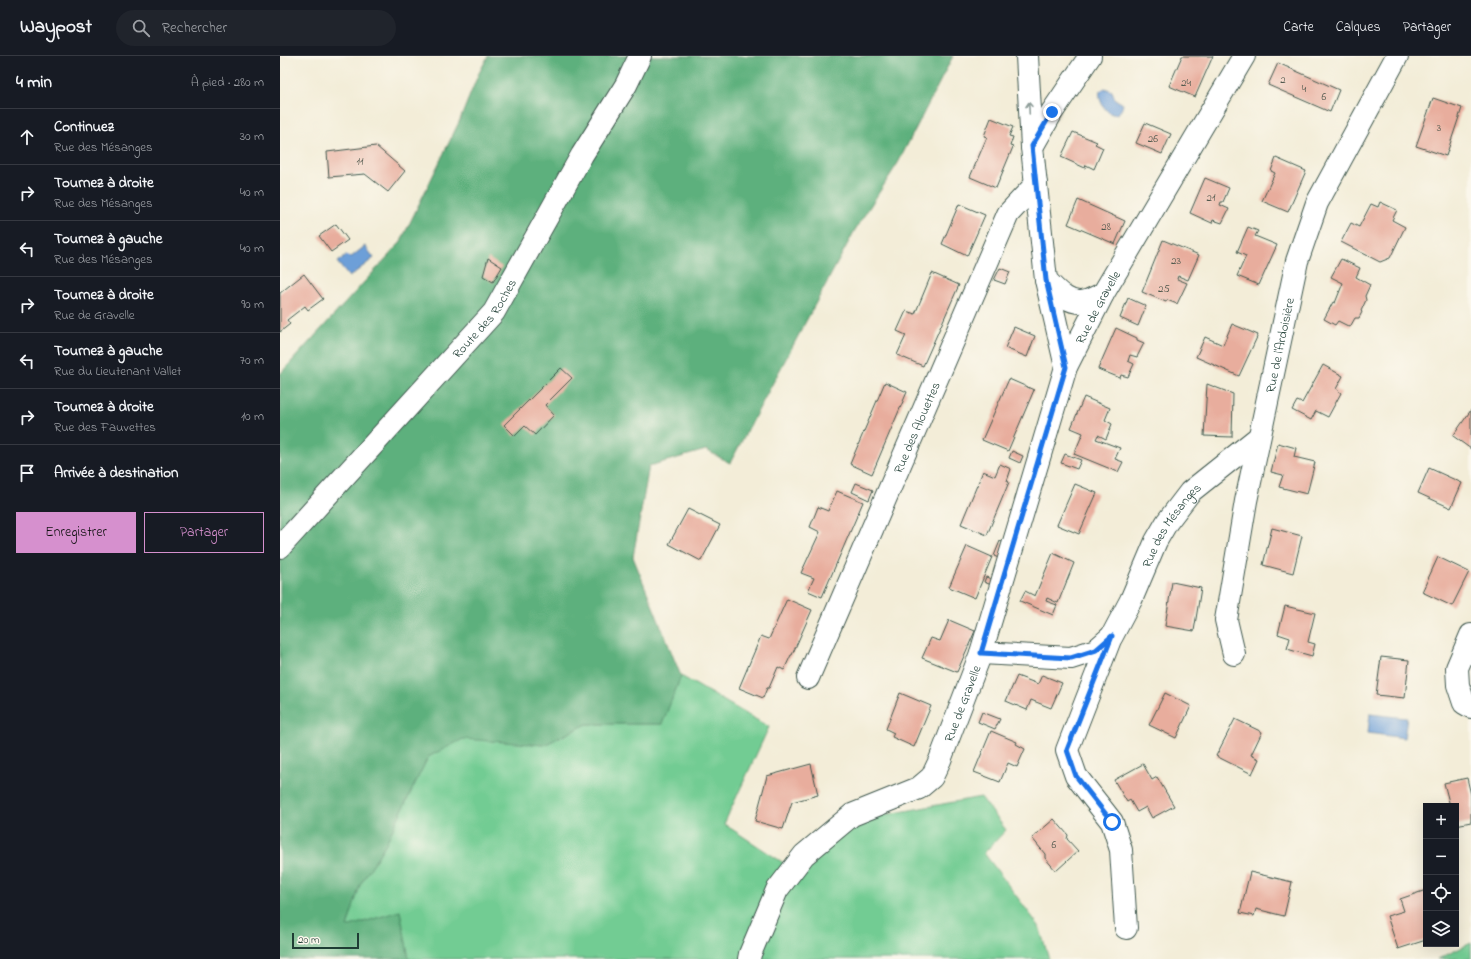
<!DOCTYPE html>
<html lang="fr">
<head>
<meta charset="utf-8">
<style>
	:root { --surface:#171b24; --page:#20242c; --text:#f1f3f6; --muted:#9ea1a6; --line:#363941; --accent:#d690ce }
	body { margin:0; font-family:"Indie Flower",sans-serif; background:var(--page); color:var(--text) }
	.controls { position:absolute; right:12px; bottom:12px; display:grid; overflow:hidden; border-radius:0px; box-shadow:0 4px 16px #0002 }
	.controls button { width:36px; height:36px; display:grid; place-items:center; padding:0; border:0; border-bottom:1px solid var(--line); background:var(--surface); color:var(--text); font:20px sans-serif }
	.scale { position:absolute; left:12px; bottom:10px; width:67px; box-sizing:border-box; padding-left:4px; border:2px solid #1f3d34; border-top:0; font-size:11px; line-height:14px; white-space:nowrap; color:#1f3d34; -webkit-text-stroke:3px #fbf7ec; paint-order:stroke }
	.stop { position:absolute; width:12px; height:12px; margin:-9px; border:3px solid #1a73e8; border-radius:50%; background:#fff }
	.stop.end { background:#1a73e8; border-color:#fff; box-shadow:0 1px 4px #0008 }
	.list { margin:0; padding:0; list-style:none }
	h2 { display:flex; justify-content:space-between; align-items:center; height:52px; margin:0; padding:0 16px; font-size:17px }
	h2 small { font-size:13px; font-weight:400; color:var(--muted) }
	.list li { display:grid; grid-template-columns:26px 1fr auto; gap:12px; align-items:center; box-sizing:border-box; height:56px; padding:0 16px; border-top:1px solid var(--line) }
	.list b { display:block; font-size:15px; white-space:nowrap }
	.list p { margin:0; font-size:13px; white-space:nowrap; color:var(--muted) }
	.list em { font-size:13px; font-style:normal; color:var(--muted) }
	.actions { display:flex; gap:8px; padding:12px 16px }
	.actions a { flex:1; padding:9px 0; border:1px solid var(--accent); border-radius:0px; text-align:center; font-size:14px; color:var(--accent) }
	.actions .main { background:var(--accent); color:#111 }
	.icon { flex:none; width:22px; height:22px; fill:none; stroke:currentColor; stroke-width:2; stroke-linecap:round; stroke-linejoin:round }
	.map { position:relative; flex:none; width:1191px; height:903px; overflow:hidden }
	header { display:flex; align-items:center; gap:24px; box-sizing:border-box; height:56px; padding:0 20px; background:var(--surface); border-bottom:1px solid var(--line) }
	header strong { font-size:19px }
	nav { display:flex; gap:22px; margin-inline-start:auto; font-size:14px }
	.search { width:280px; height:36px; background:var(--page); display:flex; align-items:center; gap:10px; box-sizing:border-box; padding:0 14px; border-radius:22px; color:var(--muted); font-size:15px }
	main { display:flex }
	aside { flex:1; background:var(--surface) }
	.map>svg:first-child { display:block }
</style>
</head>
<body>
<header>
<strong>Waypost</strong>
<div class="search"><svg class="icon" aria-label="search" viewBox="0 0 24 24"><circle cx="10" cy="10" r="6"/><path d="M15 15l6 6"/></svg>Rechercher</div>
<nav><a>Carte</a><a>Calques</a><a>Partager</a></nav>
</header>
<main>
<aside>
<h2>4 min<small>À pied · 280 m</small></h2>
<ul class="list">
<li><svg class="icon" aria-label="ahead" viewBox="0 0 24 24"><path d="M12 20V5M6 11l6-6 6 6"/></svg><div><b>Continuez</b><p>Rue des Mésanges</p></div><em>30 m</em></li>
<li><svg class="icon" aria-label="right" viewBox="0 0 24 24"><path d="M7 20v-9h11M14 6l5 5-5 5"/></svg><div><b>Tournez à droite</b><p>Rue des Mésanges</p></div><em>40 m</em></li>
<li><svg class="icon" aria-label="left" viewBox="0 0 24 24"><path d="M17 20v-9H6M10 6l-5 5 5 5"/></svg><div><b>Tournez à gauche</b><p>Rue des Mésanges</p></div><em>40 m</em></li>
<li><svg class="icon" aria-label="right" viewBox="0 0 24 24"><path d="M7 20v-9h11M14 6l5 5-5 5"/></svg><div><b>Tournez à droite</b><p>Rue de Gravelle</p></div><em>90 m</em></li>
<li><svg class="icon" aria-label="left" viewBox="0 0 24 24"><path d="M17 20v-9H6M10 6l-5 5 5 5"/></svg><div><b>Tournez à gauche</b><p>Rue du Lieutenant Vallet</p></div><em>70 m</em></li>
<li><svg class="icon" aria-label="right" viewBox="0 0 24 24"><path d="M7 20v-9h11M14 6l5 5-5 5"/></svg><div><b>Tournez à droite</b><p>Rue des Fauvettes</p></div><em>10 m</em></li>
<li><svg class="icon" aria-label="arrive" viewBox="0 0 24 24"><path d="M6 21V4h12l-3 4 3 4H6"/></svg><div><b>Arrivée à destination</b></div></li>
</ul>
<div class="actions"><a class="main">Enregistrer</a><a>Partager</a></div>
</aside>
<div class="map">
<svg width="1191" height="903" viewBox="0 0 1191 903">
	<rect width="100%" height="100%" fill="#fbf7ec"/>
	<filter id="ink" filterUnits="userSpaceOnUse"><feTurbulence type="fractalNoise" baseFrequency=".025" numOctaves="2"/><feDisplacementMap in="SourceGraphic" scale="8" xChannelSelector="R" yChannelSelector="G"/><feConvolveMatrix kernelMatrix="1 2 1 2 8 2 1 2 1" color-interpolation-filters="sRGB"/></filter>
	<filter id="wash" filterUnits="userSpaceOnUse"><feTurbulence type="fractalNoise" baseFrequency=".012" numOctaves="4" result="noise"/><feDisplacementMap in="SourceGraphic" scale="16" xChannelSelector="R" yChannelSelector="G"/><feGaussianBlur stdDeviation="0.9" result="paint"/><feColorMatrix in="noise" values="0 0 0 0 0 0 0 0 0 0 0 0 0 0 0 0 0 1.4 0 .05"/><feComposite in="paint" operator="in"/></filter>
	<g filter="url(#wash)">
		<rect width="100%" height="100%" fill="#f3edd8"/>
		<g fill="#72cc93" stroke="#488464">
			<path d="M401 620 489 671 444 768 516 815 576 764 701 741 726 774 704 797 759 870 769 903H129L120 855 67 871 80 829 106 787 148 701 183 682 264 689 307 668H382Z"/>
			<path d="M1191 887V903H1158Z"/>
		</g>
		<path fill="#5db07d" stroke="#3e7658" d="M208 0H673L618 107 575 174 450 407 426 394 369 410 353 501 401 620 382 668H307L264 689 183 683 148 701 106 787 80 829 67 871 120 855 129 903H0V318L120 187 179 66 198 19Z"/>
		<g fill="#6d9fd8" stroke="#466e86">
			<path d="M825 32 832 35 835 43 843 48C842 54 839 59 832 58 824 55 818 43 820 35Z"/>
			<path d="M85 190 94 202 69 221 57 206 67 199 70 202Z"/>
			<path d="M1090 658 1127 662 1124 682 1088 677Z"/>
		</g>
		<g id="blocks">
			<g fill="#e8ad9d">
				<path d="M902 0H933L915 41 889 30Z"/>
				<path d="M998 7 1059 34 1050 56 988 29Z"/>
				<path d="M1153 42 1182 52 1166 100 1136 90Z"/>
				<path d="M711 62 733 71 729 80 733 81 730 90 733 91 716 132 690 121 707 81 704 80Z"/>
				<path d="M865 67 891 78 882 98 856 87Z"/>
				<path d="M793 76 817 86 815 88 823 92 814 113 806 109 805 112 781 101Z"/>
				<path d="M96 90 125 115 108 136 85 118 49 121 47 96Z"/>
				<path d="M996 102 1026 115 1008 156 982 145 995 117 991 115Z"/>
				<path d="M925 122 949 132 943 146H941L940 149 949 153 942 167 933 164 932 167 910 157Z"/>
				<path d="M798 144 845 165 835 188 788 168Z"/>
				<path d="M1100 146 1117 154 1112 164 1125 171 1110 202 1100 206 1061 186 1071 167 1079 171 1091 148 1098 151Z"/>
				<path d="M679 148 705 159 687 200 662 188Z"/>
				<path d="M56 168 68 184 51 196 39 180Z"/>
				<path d="M968 171 978 175 975 180 997 189 979 229 957 220 966 200 957 196Z"/>
				<path d="M883 184 919 199 908 224 898 220 897 223 907 227 897 248 887 244 886 246 862 236Z"/>
				<path d="M208 202 222 211 213 226 203 220Z"/>
				<path d="M1061 203 1080 212 1076 221 1090 229 1085 240 1086 244 1081 255 1082 256 1079 262H1075L1070 271 1058 265 1055 269 1044 263 1053 246 1055 247 1063 227 1051 221Z"/>
				<path d="M720 212 730 216 725 228 714 224Z"/>
				<path d="M652 217 679 229 643 310 617 299 626 279 617 275 626 255 635 258Z"/>
				<path d="M24 218 43 243 28 254 25 250 7 264 10 268 0 276V237Z"/>
				<path d="M848 242 866 250 858 270 840 262Z"/>
				<path d="M952 268 978 279 959 320 916 301 925 281 943 289Z"/>
				<path d="M734 271 755 280 747 301 725 292Z"/>
				<path d="M836 272 857 282V284L864 287 857 301 850 299 848 305 854 308 848 321 841 319 840 322 818 313Z"/>
				<path d="M1043 309 1063 320 1056 333 1061 337 1048 361 1036 355 1031 364 1012 354 1017 345 1022 347Z"/>
				<path d="M281 312 292 322 265 349 274 359 255 379 245 370 235 380 224 369Z"/>
				<path d="M729 323 754 334 728 395 702 384Z"/>
				<path d="M605 326 627 336 592 418 570 408Z"/>
				<path d="M927 328 953 338 952 381 924 380Z"/>
				<path d="M804 341 830 352 825 364 832 368 826 383 818 379 816 383 840 392 835 403 843 406 838 416 794 398 803 377 791 372Z"/>
				<path d="M1191 354V393L1173 380Z"/>
				<path d="M998 387 1016 392 1014 401 1035 406 1027 438 999 431 1003 419 991 416Z"/>
				<path d="M732 395 743 400 740 407 729 402Z"/>
				<path d="M785 398 801 404 797 413 781 407Z"/>
				<path d="M720 408 731 413 727 425 729 426 707 479 681 468 703 415 715 420Z"/>
				<path d="M1149 412 1182 427 1171 452 1138 437Z"/>
				<path d="M576 427 593 434 589 444 572 436Z"/>
				<path d="M795 428 817 437 799 478 777 469Z"/>
				<path d="M557 435 583 446 542 541 528 535 534 522 521 517 540 476 530 471 538 451 548 455Z"/>
				<path d="M408 453 440 469 421 505 389 488Z"/>
				<path d="M992 472 1022 480 1013 517 983 509Z"/>
				<path d="M720 485 728 489 725 505 714 500Z"/>
				<path d="M687 490 712 501 695 542 669 531Z"/>
				<path d="M773 497 794 507 778 547 767 542 766 545 777 549 773 559 740 545 745 535 755 540Z"/>
				<path d="M1158 501 1189 516 1172 550 1142 536Z"/>
				<path d="M706 521 716 525 714 530 704 526Z"/>
				<path d="M892 526 921 532 914 575 885 570Z"/>
				<path d="M507 543 532 554 512 599H511L504 614 498 611 489 632H487L483 642 459 632 481 580 489 583Z"/>
				<path d="M1005 550 1035 557 1028 586 1035 588 1032 600 1007 593 1010 582 998 578Z"/>
				<path d="M669 564 695 575 677 616 642 602 651 582 660 585Z"/>
				<path d="M1101 601 1129 604 1125 642 1096 639Z"/>
				<path d="M762 619 782 627 771 652 751 644 747 654 726 645 737 620 758 628Z"/>
				<path d="M620 637 651 650 634 691 612 681 614 677 606 673Z"/>
				<path d="M885 637 911 650 896 682 869 669Z"/>
				<path d="M702 656 720 663 715 673 698 666Z"/>
				<path d="M955 663 982 676 971 699 979 703 972 718 936 700Z"/>
				<path d="M711 675 737 686 736 688 745 693 737 711 728 707 720 726 694 716Z"/>
				<path d="M531 708 538 739 512 746 503 773 475 765 487 720Z"/>
				<path d="M863 708 872 724 877 721 894 750 872 762 866 751 857 756 850 744 847 746 834 724Z"/>
				<path d="M1187 722 1191 739V766L1176 769V750H1170L1164 727Z"/>
				<path d="M774 763 788 779 787 783 798 795 776 815 765 802V798L752 782Z"/>
				<path d="M970 816 1012 826 1004 860 976 853 974 860 960 857Z"/>
				<path d="M1146 834V884L1118 893 1107 860 1124 855 1120 843Z"/>
			</g>
		</g>
	</g>
	<g filter="url(#ink)">
		<use href="#blocks" fill-opacity="0" stroke="#3f574d" stroke-width="1"/>
		<g fill="none" stroke-linecap="round" stroke-linejoin="round">
			<g stroke="#3f574d" stroke-width="24">
				<g id="minor">
					<path d="M747 0 752 91 766 224 786 311"/>
					<path d="M752 91 772 56 810 0"/>
					<path d="M766 224C776 234 789 250 806 245 811 244 817 240 823 238"/>
					<path id="s1" d="M0 491 214 256 302 99 346 29 360 0"/>
					<path d="M1191 579 1177 612 1178 629 1184 647 1191 651"/>
					<path d="M831 581 787 694 796 720 832 766 841 794 846 872"/>
					<path id="s2" d="M701 597 791 602 816 594 832 580 851 544 876 485 887 466 910 436 979 381"/>
					<path id="s3" d="M954 598 946 564 966 445 1017 205 1037 147 1117 0"/>
					<path id="s4" d="M528 622 728 158 756 128"/>
					<path id="s5" d="M469 903 470 898 497 834 524 799 572 759 639 732 652 721 660 704 701 597 786 311 823 238 964 0"/>
				</g>
			</g>
			<use href="#minor" stroke="#fff" stroke-width="22"/>
		</g>
		<defs><path id="oneway-shaft" d="M-6 0H5M1.5-3L5.5 0L1.5 3" fill="none" stroke-width="1.6" stroke-linecap="round" stroke-linejoin="round"/></defs>
		<use stroke="#8f9e9a" href="#oneway-shaft" transform="translate(749 52) rotate(-93)"/>
	</g>
	<g fill="none" stroke-linecap="round" stroke-linejoin="round" filter="url(#ink)">
		<path stroke="#1a73e8" stroke-width="5" d="M772 56 752 90 766 224 786 311 701 597 791 602 816 594 832 580 787 694 796 720 832 766"/>
	</g>
	<g text-anchor="middle" stroke-width="3" stroke-linejoin="round" paint-order="stroke">
		<g font-size="11" fill="#51594e">
			<text x="1003" y="27">2</text>
			<text x="906" y="30">24</text>
			<text x="1024" y="36">4</text>
			<text x="1044" y="44">6</text>
			<text x="1159" y="75">3</text>
			<text x="873" y="86">26</text>
			<text x="80" y="109">11</text>
			<text x="931" y="145">21</text>
			<text x="826" y="174">28</text>
			<text x="896" y="208">23</text>
			<text x="884" y="236">25</text>
			<text x="774" y="792">6</text>
		</g>
		<g font-size="13" fill="#1f3d34" stroke="#fbf7ec">
			<text dy="5" stroke="none"><textPath href="#s5" startOffset="770">Rue de Gravelle</textPath></text>
			<text dy="5" stroke="none"><textPath href="#s1" startOffset="307">Route des Roches</textPath></text>
			<text dy="5" stroke="none"><textPath href="#s3" startOffset="315">Rue de l'Ardoisière</textPath></text>
			<text dy="5" stroke="none"><textPath href="#s4" startOffset="273">Rue des Alouettes</textPath></text>
			<text dy="5" stroke="none"><textPath href="#s2" startOffset="264">Rue des Mésanges</textPath></text>
			<text dy="5" stroke="none"><textPath href="#s5" startOffset="350">Rue de Gravelle</textPath></text>
		</g>
	</g>
</svg>
<div class="controls">
<button>+</button>
<button>−</button>
<button><svg class="icon" aria-label="locate" viewBox="0 0 24 24"><circle cx="12" cy="12" r="6"/><path d="M12 2v4M12 18v4M2 12h4M18 12h4"/></svg></button>
<button><svg class="icon" aria-label="layers" viewBox="0 0 24 24"><path d="M12 4l9 5-9 5-9-5zM3 14l9 5 9-5"/></svg></button>
</div>
<div class="scale">20 m</div>
<div class="stop" style="left:832px;top:766px"></div>
<div class="stop end" style="left:772px;top:56px"></div>
</div>
</main>
</body>
</html>
